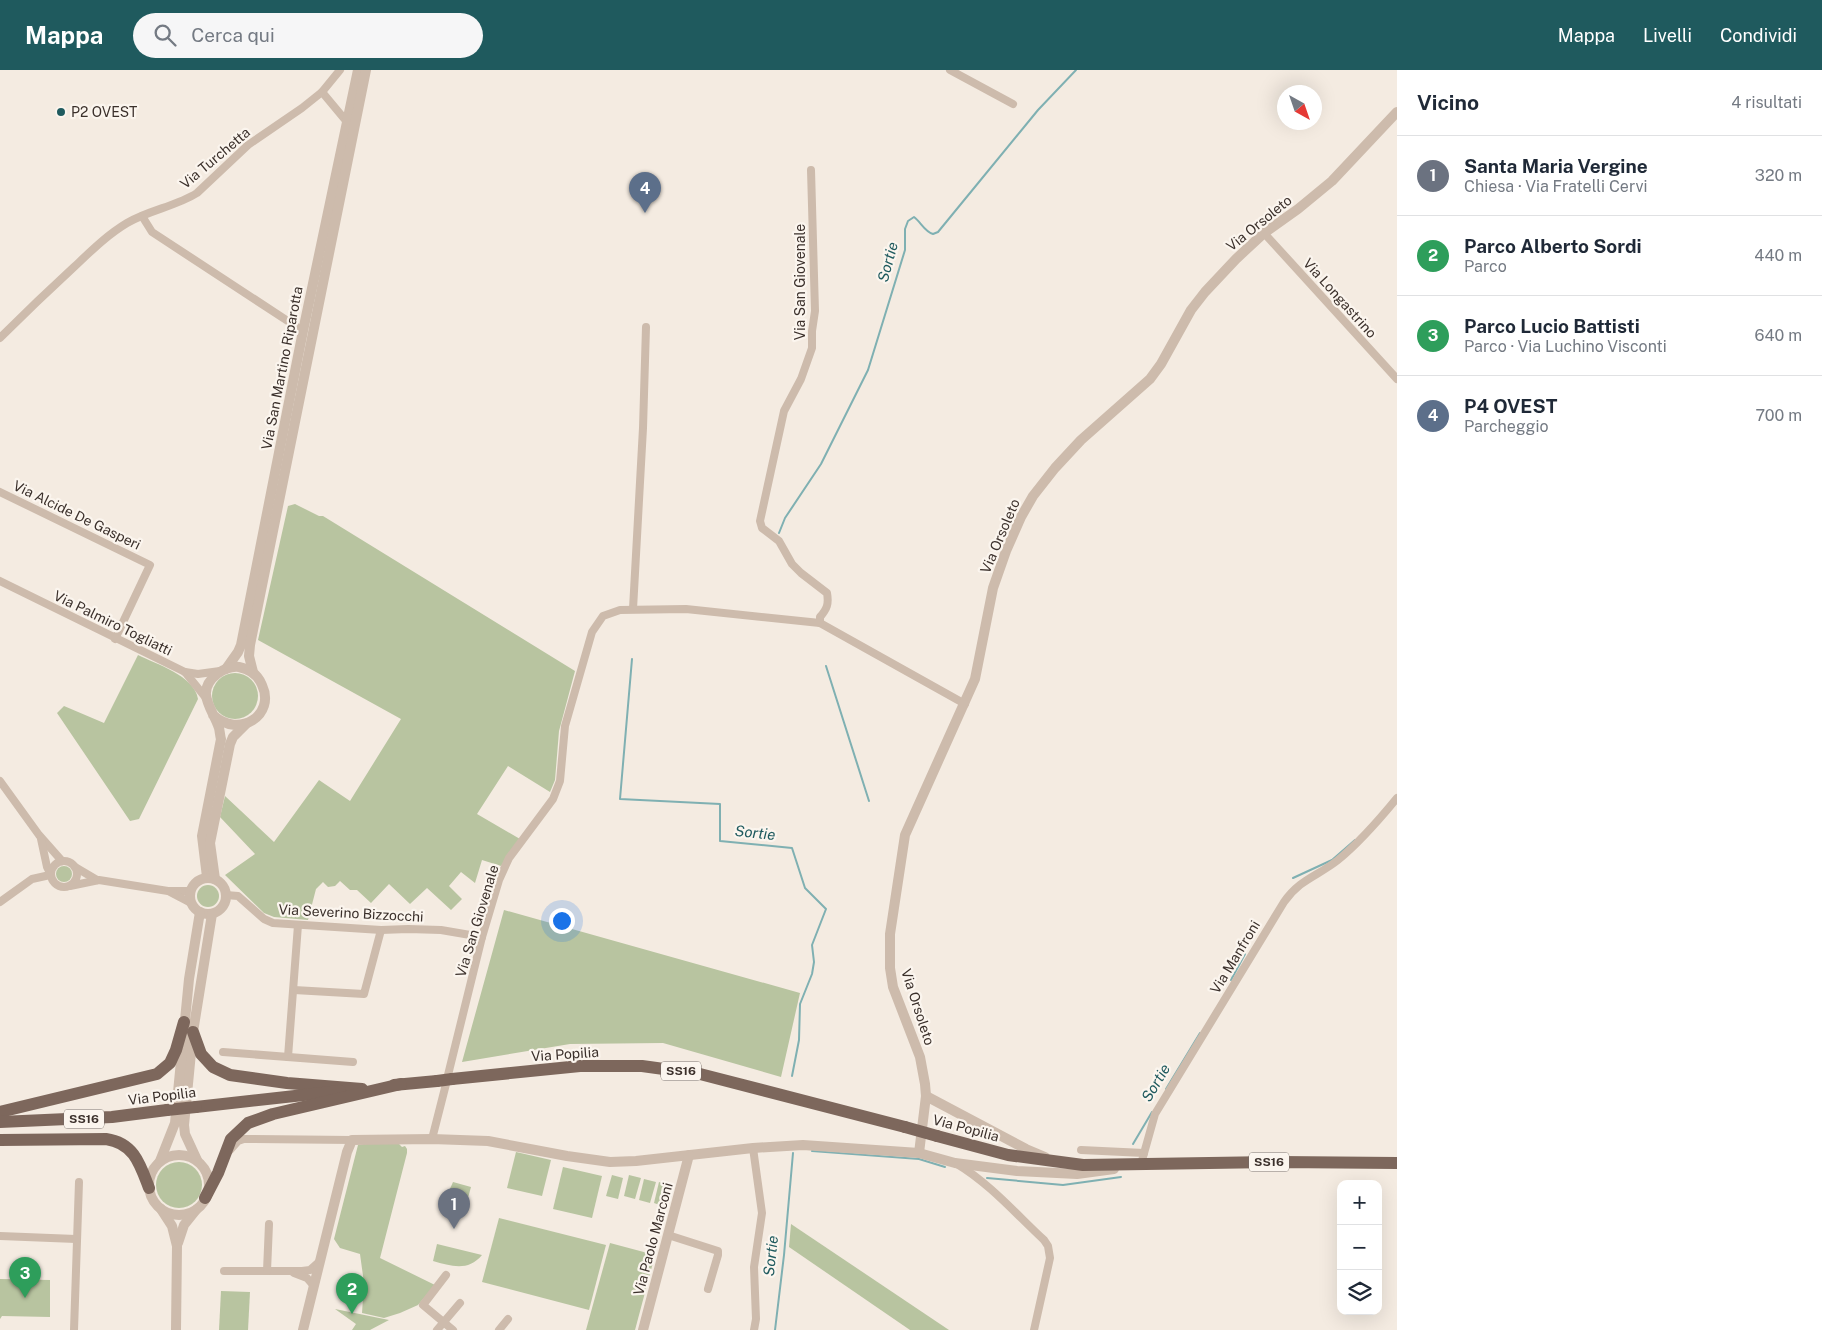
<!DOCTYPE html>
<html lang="it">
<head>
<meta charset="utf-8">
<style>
	:root { --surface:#fff; --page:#f6f6f7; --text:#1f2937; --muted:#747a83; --line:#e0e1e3; --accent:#1f5a5e }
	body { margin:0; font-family:"Public Sans",sans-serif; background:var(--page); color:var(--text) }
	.controls { position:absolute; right:15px; bottom:15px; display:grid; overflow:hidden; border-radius:10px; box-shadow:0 5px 20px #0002 }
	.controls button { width:45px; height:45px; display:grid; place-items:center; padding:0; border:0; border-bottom:1px solid var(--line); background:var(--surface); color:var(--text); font:25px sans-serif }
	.compass { position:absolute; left:1277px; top:15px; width:45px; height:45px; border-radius:50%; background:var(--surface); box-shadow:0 5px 20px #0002; rotate:140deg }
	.you { position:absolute; left:561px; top:850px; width:18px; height:18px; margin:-12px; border:4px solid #fff; border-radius:50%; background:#1a73e8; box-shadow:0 0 0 8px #1a73e833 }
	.badge { display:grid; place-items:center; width:32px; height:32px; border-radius:50%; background:var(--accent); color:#fff; font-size:16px; font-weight:700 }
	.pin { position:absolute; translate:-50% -41px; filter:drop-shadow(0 1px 2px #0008) }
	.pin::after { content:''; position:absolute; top:26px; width:18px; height:15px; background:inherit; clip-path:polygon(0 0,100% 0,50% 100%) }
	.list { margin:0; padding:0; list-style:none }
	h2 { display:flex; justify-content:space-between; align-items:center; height:65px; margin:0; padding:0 20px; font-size:21px }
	h2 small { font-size:16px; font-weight:400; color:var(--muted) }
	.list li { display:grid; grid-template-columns:32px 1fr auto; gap:15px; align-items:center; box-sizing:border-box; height:80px; padding:0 20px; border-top:1px solid var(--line) }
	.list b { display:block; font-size:19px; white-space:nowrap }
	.list p { margin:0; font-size:16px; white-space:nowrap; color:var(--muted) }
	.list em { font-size:16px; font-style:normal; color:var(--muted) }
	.icon { flex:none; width:28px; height:28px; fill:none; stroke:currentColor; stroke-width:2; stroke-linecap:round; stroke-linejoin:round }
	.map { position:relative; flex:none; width:1397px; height:1260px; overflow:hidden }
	header { display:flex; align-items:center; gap:30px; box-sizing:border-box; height:70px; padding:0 25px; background:var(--accent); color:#fff }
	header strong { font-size:24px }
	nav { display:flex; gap:28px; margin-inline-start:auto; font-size:18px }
	.search { width:350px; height:45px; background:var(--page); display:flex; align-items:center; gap:12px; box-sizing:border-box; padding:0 18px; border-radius:28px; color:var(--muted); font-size:19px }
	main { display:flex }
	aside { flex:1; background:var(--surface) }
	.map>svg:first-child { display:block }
</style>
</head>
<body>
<header>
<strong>Mappa</strong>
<div class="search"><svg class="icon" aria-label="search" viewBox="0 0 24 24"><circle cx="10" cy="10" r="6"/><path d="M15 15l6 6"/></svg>Cerca qui</div>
<nav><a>Mappa</a><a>Livelli</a><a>Condividi</a></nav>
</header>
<main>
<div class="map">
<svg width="1397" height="1260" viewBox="0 0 1397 1260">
	<rect width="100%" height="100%" fill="#f4ebe1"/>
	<g fill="#b8c4a0">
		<path d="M295 434 319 446H323L575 601 559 661 555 710 550 722 508 696 477 744 520 769 501 796 482 790 475 813 461 802 449 816 462 829 451 840 427 818 410 834 389 814 371 833 357 820H350L340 811 335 816 328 817 323 812 316 819 308 850 274 847 264 843 225 805 255 784 220 747 225 726 274 772 319 710 350 731 401 649 258 570 288 436Z"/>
		<path d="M138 585C156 594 195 606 198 629L139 749 130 751 57 643 64 636 104 653Z"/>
		<circle cx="235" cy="626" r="23"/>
		<circle cx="64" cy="804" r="8"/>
		<circle cx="208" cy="826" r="11"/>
		<path d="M504 840 800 923 781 1007 663 973 570 974 462 992Z"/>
		<path d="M398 1073 402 1077 405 1076 407 1079V1083L380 1188 435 1215 418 1235 400 1243 384 1248 362 1243 364 1213 360 1184 340 1178 334 1169 358 1075 364 1074Z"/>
		<path d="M516 1082 551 1090 542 1126 507 1118Z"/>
		<circle cx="179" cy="1115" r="23"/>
		<path d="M563 1097 602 1106 592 1148 553 1139Z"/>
		<path d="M612 1105 623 1108 618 1129 606 1126Z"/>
		<path d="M629 1105 641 1108 635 1129 624 1126Z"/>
		<path d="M644 1109 656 1112 650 1133 639 1130Z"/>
		<path d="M453 1112 471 1117 463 1146 441 1139Z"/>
		<path d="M659 1112 671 1116 665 1137 654 1133Z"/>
		<path d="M499 1148 606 1175 589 1240 482 1212Z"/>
		<path d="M791 1154 949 1260H910L789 1177Z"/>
		<path d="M610 1173 655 1185 635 1260H586Z"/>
		<path d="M437 1174 482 1185C468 1202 451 1196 433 1191Z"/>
		<path d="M0 1209 50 1210V1247L2 1246 0 1249Z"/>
		<path d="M221 1221 250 1222 248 1260H219Z"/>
		<path d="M335 1239 389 1250 370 1260H352L356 1254Z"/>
	</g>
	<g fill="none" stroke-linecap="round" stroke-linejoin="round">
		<g stroke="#7fb0b2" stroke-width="2">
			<path d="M779 463 785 448 821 394 868 300 905 180V159L908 151 914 147C921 152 924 161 933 164L938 162 1038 40 1076 0"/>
			<path d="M632 589 620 729 720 734V771L792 778 805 818 826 839 812 875 814 892 812 904 800 934 799 970 792 1006"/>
			<path d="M826 596 869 731"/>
			<path d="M1293 808 1332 790 1355 770"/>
			<path d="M1231 910 1245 884"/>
			<path d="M1166 1019 1200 963"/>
			<path d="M1133 1074 1152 1042"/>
			<path d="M812 1081 919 1089 945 1097"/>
			<path d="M987 1108 1063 1115 1121 1107"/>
			<path d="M775 1260 784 1185 793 1083"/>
		</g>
		<g stroke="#cdbbac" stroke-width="8">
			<path d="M950 0 1013 34"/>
			<path d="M322 22 347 52"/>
			<path d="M811 100 815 241 812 261V278L801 309 784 341 760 451 762 458 779 471 792 494 801 503 827 523C829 534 827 539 820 547V553"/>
			<path d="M142 146 152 162 303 261"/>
			<path d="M1264 163 1397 309"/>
			<path d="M0 268C24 244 49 220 74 197 91 181 107 165 127 153 149 140 177 136 197 123L248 75 302 38 322 22 340 0"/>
			<path d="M0 422 150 495 115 569"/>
			<path d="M0 511 185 602 206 628"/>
			<path d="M633 539 643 358 646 257"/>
			<path d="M185 602 198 604 220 601"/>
			<path d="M0 711 39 765 62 791"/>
			<path d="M41 769 47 797 50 803"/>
			<circle cx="64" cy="804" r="13"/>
			<path d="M75 797 97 810"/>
			<path d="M70 816 99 810 168 821H190"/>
			<path d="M170 822 191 833"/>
			<path d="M226 825 238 826 264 849 273 853 381 860 408 859 441 860 482 867"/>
			<path d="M0 832 32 809 50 805"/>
			<path d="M294 920 364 924 381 860"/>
			<path d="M223 982 353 992"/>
			<path d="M288 987 298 855"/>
			<path d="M448 1005 482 867 499 810 509 788 553 729 560 711 565 656 592 562 603 546 620 540 686 539 820 553 965 634"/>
			<path d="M432 1069 446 1014"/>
			<path d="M753 1078 762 1143 754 1197 756 1249 754 1260"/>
			<path d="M230 1080 238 1071 244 1069 352 1070"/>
			<path d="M1081 1080 1144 1083"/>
			<path d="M957 1094C989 1113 1017 1145 1044 1170L1048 1176 1050 1188 1034 1260"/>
			<path d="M1141 1094 1155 1044 1284 832C1300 809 1318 806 1338 790 1360 772 1379 750 1397 728"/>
			<path d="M668 1165 718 1181V1185L708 1219"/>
			<path d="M0 1166 76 1169"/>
			<path d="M224 1201H302L310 1200 319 1192"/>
			<path d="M267 1201 269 1154"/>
			<path d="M294 1203 307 1208 313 1215"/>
			<path d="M446 1205 423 1235 453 1260"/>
			<path d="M74 1260 79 1112"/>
			<path d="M437 1260 460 1233"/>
			<path d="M499 1260 508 1249"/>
		</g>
		<g stroke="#cdbbac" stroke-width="10">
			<path d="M226 599 238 582 241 575 303 261 358 0"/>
			<path d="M253 602 249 586 250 575 366 0"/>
			<path d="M207 807 202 766 221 669C220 666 220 662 219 658 213 639 194 622 217 604 224 599 231 596 239 597 249 599 258 605 262 615 276 645 239 669 213 645"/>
			<circle cx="208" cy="826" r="18"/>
			<path d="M215 809 210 773 230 674 233 667 246 654"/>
			<path d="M926 1026 1026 1079 1045 1087"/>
			<path d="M919 1083 926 1026 925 1014 920 987 893 917 890 898V864L905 765 975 609 993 518 1006 481 1021 447 1033 426 1055 398 1081 370 1150 309 1161 294 1191 240 1205 222 1236 189 1264 163 1298 139 1332 111 1397 42"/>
			<circle cx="179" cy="1115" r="30"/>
			<path d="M197 1090 185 1064 184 1055 193 962 212 844"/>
			<path d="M160 1091 175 1053 189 909 200 842"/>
			<path d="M161 1139 172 1156 177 1176 176 1260"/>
			<path d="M178 1173 184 1155 196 1140"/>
			<path d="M303 1260 347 1082 352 1070 432 1069 488 1071 567 1086 610 1092 636 1091 753 1078 803 1075 919 1083 955 1093 1017 1101 1077 1104 1114 1099"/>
			<path d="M643 1260 689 1085"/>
		</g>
		<g stroke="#7d675c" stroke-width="12">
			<path d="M193 962 201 984 213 997 230 1005 287 1013 362 1019"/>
			<path d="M452 1009 580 996H642L700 1004 905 1057"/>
			<path d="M394 1015 437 1011"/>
			<path d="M196 1037 340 1021"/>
			<path d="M0 1042 157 1004 170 993 176 980 184 952"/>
			<path d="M0 1052 112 1047 167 1040"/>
			<path d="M937 1066 1008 1085 1083 1095 1279 1092 1397 1093"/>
			<path d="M0 1070 106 1069C134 1073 140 1094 149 1118"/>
			<path d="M205 1128 218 1103 231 1069 248 1053 273 1044 401 1014"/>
		</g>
		<g stroke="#7d675c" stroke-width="12">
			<path d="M437 1011 452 1009"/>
			<path d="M167 1040 196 1037"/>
			<path d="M905 1057 937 1066"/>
		</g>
	</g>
	<circle fill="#1f5a5e" stroke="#fbf5ee" stroke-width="2" cx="61" cy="42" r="5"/>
	<g text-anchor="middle" stroke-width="4.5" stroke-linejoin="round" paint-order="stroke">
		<g fill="#fbf5ee" stroke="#756b66" stroke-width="1">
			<rect x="661" y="991.5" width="40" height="19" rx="4"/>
			<rect x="64" y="1039.5" width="40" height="19" rx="4"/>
			<rect x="1249" y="1082.5" width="40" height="19" rx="4"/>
		</g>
		<g font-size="12" font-weight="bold" fill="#3b302b">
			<text x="681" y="1005">SS16</text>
			<text x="84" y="1053">SS16</text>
			<text x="1269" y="1096">SS16</text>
		</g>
		<g font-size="14" fill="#3b302b" stroke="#fbf5ee" text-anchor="start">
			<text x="71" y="47">P2 OVEST</text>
		</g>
		<g font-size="14" fill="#3b302b" stroke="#fbf5ee">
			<text transform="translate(215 88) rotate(-40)" y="5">Via Turchetta</text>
			<text transform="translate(1259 153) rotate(-39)" y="5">Via Orsoleto</text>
			<text transform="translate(800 212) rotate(-90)" y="5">Via San Giovenale</text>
			<text transform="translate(1340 228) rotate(48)" y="5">Via Longastrino</text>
			<text transform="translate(282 298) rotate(-79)" y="5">Via San Martino Riparotta</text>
			<text transform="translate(77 445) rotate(26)" y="5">Via Alcide De Gasperi</text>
			<text transform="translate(1000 466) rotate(-67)" y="5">Via Orsoleto</text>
			<text transform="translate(113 553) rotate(26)" y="5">Via Palmiro Togliatti</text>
			<text transform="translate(351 843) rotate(3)" y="5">Via Severino Bizzocchi</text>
			<text transform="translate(477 851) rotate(-73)" y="5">Via San Giovenale</text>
			<text transform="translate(1235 887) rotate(-59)" y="5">Via Manfroni</text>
			<text transform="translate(918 937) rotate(72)" y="5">Via Orsoleto</text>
			<text transform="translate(565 984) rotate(-4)" y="5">Via Popilia</text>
			<text transform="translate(162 1026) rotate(-7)" y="5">Via Popilia</text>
			<text transform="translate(966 1058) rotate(15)" y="5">Via Popilia</text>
			<text transform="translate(653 1169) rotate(-75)" y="5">Via Paolo Marconi</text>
		</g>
		<g font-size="15" font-style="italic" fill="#1f5a5e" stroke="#fbf5ee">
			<text transform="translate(888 192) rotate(-75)" y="5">Sortie</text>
			<text transform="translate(755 763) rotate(6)" y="5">Sortie</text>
			<text transform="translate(1156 1013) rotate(-59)" y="5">Sortie</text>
			<text transform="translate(771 1186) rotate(-84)" y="5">Sortie</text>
		</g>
	</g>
</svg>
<div class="controls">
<button>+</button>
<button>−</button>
<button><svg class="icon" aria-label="layers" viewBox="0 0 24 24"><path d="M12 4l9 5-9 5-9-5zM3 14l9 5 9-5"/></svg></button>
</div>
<svg class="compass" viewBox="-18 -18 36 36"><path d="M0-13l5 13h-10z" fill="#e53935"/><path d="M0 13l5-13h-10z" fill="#747a83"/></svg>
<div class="you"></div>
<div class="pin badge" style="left:454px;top:1159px;background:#6b7280">1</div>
<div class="pin badge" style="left:352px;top:1244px;background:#2e9e5b">2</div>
<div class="pin badge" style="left:25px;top:1228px;background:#2e9e5b">3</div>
<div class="pin badge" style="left:645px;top:143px;background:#5c6f8a">4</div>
</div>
<aside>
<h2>Vicino<small>4 risultati</small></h2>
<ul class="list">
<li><span class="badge" style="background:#6b7280">1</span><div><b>Santa Maria Vergine</b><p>Chiesa · Via Fratelli Cervi</p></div><em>320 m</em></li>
<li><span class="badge" style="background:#2e9e5b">2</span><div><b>Parco Alberto Sordi</b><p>Parco</p></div><em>440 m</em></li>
<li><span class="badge" style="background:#2e9e5b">3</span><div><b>Parco Lucio Battisti</b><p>Parco · Via Luchino Visconti</p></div><em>640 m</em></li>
<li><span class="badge" style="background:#5c6f8a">4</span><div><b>P4 OVEST</b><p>Parcheggio</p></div><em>700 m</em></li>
</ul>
</aside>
</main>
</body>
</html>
